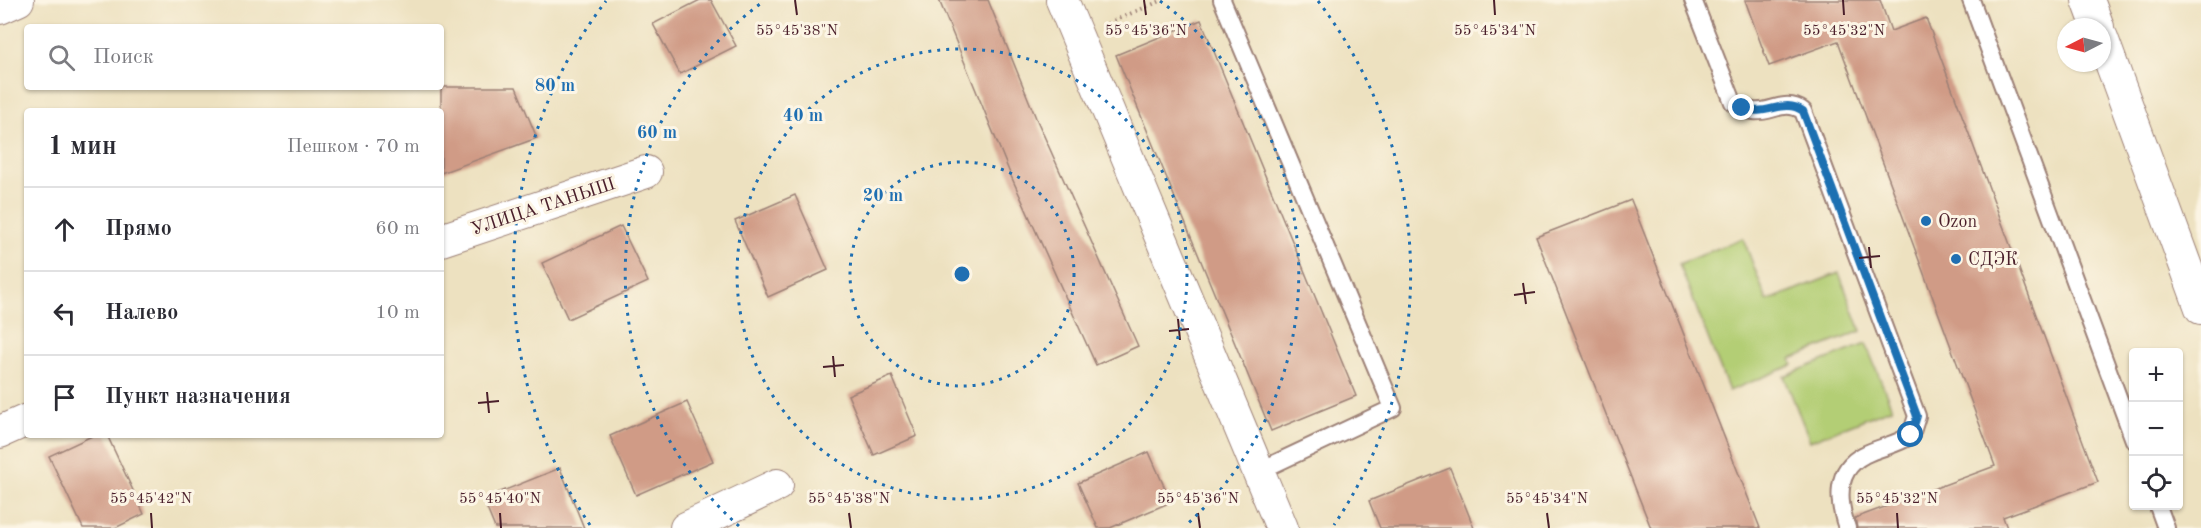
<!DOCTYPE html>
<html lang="ru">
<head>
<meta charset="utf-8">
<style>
	:root { --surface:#fff; --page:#f7f7f7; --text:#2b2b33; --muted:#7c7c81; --line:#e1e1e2 }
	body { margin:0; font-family:"Old Standard TT",serif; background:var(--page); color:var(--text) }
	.controls { position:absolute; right:18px; bottom:18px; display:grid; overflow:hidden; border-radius:6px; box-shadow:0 2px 4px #0004 }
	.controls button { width:54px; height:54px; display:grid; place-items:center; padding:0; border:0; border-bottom:2px solid var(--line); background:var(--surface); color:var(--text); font:30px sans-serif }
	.compass { position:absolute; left:2057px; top:18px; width:54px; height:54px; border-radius:50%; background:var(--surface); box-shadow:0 2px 4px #0004; rotate:264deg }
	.stop { position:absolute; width:18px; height:18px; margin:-14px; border:4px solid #1f6fb2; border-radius:50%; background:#fff }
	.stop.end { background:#1f6fb2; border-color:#fff; box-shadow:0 2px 6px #0008 }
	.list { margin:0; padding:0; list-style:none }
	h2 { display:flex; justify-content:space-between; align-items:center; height:78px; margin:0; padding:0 24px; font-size:26px }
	h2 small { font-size:20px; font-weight:400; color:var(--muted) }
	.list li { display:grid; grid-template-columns:39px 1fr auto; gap:18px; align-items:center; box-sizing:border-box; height:84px; padding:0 24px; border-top:2px solid var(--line) }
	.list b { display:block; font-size:22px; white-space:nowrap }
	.list em { font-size:20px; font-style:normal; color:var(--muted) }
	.icon { flex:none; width:33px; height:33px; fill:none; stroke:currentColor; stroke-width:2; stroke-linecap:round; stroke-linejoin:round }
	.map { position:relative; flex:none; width:2201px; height:528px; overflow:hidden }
	.search { position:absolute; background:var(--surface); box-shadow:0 2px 4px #0004; left:24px; top:24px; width:420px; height:66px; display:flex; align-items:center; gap:15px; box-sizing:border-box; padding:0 21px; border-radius:6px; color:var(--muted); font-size:22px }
	.panel { position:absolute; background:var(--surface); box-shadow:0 2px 4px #0004; left:24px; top:108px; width:420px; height:330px; border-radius:6px }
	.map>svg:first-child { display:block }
</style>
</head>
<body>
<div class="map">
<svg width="2201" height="528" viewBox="0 0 2201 528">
	<rect width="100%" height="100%" fill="#fcf5e5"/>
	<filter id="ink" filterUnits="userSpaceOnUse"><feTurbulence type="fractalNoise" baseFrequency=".0167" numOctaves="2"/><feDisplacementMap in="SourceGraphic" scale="12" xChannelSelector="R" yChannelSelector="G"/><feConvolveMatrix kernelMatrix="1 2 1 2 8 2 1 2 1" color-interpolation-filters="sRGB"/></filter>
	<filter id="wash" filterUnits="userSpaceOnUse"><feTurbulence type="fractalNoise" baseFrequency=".008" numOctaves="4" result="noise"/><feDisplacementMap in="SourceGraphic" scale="24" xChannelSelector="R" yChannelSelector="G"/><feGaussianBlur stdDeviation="1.35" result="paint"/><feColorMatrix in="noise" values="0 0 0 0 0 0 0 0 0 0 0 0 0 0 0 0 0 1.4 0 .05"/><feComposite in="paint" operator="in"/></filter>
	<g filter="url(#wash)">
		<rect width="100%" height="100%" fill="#ede1c0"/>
		<g fill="#b3ce74" stroke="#7e7650" stroke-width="1.5">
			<path d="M1743 238 1767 301 1839 273 1861 331 1791 359 1793 365 1729 391 1679 264Z"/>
			<path d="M1866 344 1892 408 1810 441 1784 376Z"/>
		</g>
		<g id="blocks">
			<g fill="#d09b86">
				<path d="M700 0H711L736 46 680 74 653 24Z"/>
				<path d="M939 0H988L1036 118 1138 346 1096 365 1011 176Z"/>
				<path d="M1745 0H1880L1891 31 1926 18 2098 482 2003 517 2007 528H1857L1855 518 1995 466 1838 41 1769 66Z"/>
				<path d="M1201 20 1356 396 1271 431 1116 55Z"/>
				<path d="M441 87H516L537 138 441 173Z"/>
				<path d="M795 195 828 270 768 297 735 221Z"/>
				<path d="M1631 200 1760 528H1651L1536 237Z"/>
				<path d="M621 226 648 282 568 319 542 263Z"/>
				<path d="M892 376 917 436 874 455 848 395Z"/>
				<path d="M687 402 713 461 636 495 610 436Z"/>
				<path d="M94 435H107L144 514 115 528H83L49 456Z"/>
				<path d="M1149 452 1171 502 1110 528H1098L1078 483Z"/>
				<path d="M560 468 584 528H495L483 499Z"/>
				<path d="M1450 468 1474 528H1380L1369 501Z"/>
			</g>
		</g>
	</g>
	<g filter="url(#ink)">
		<use href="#blocks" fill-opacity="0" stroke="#9c8076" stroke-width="1.5"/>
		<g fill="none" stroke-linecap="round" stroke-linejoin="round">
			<g stroke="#9c8076" stroke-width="20">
				<g id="service">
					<path d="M1222 0 1393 408 1259 471"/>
					<path d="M1693 0 1733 102C1764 126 1779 94 1803 111L1917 416 1911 435C1897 445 1879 447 1864 455 1834 470 1838 502 1847 528"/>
					<path d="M1971 0 2134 440"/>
					<path d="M2158 506 2166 528"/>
				</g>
			</g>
			<g stroke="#9c8076" stroke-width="34">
				<g id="minor">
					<path d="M1062 0 1282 528"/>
					<path d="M2088 0 2098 27"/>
					<path d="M0 8 18 0"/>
					<path d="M2102 38 2201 308"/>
					<path d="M441 240 646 172"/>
					<path d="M0 432 27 420"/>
					<path d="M686 528 777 485"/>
				</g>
			</g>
			<path stroke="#9c8076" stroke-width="4" stroke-dasharray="1.5 4.5" stroke-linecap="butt" d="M1108 23 1163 0"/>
			<use href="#service" stroke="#fff" stroke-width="16"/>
			<use href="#minor" stroke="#fff" stroke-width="32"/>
		</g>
	</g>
	<g fill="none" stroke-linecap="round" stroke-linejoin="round" filter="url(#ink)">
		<path stroke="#1f6fb2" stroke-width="8" d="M1742 108C1766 118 1783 97 1803 111L1917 416 1911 435"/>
	</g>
	<path fill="none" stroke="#4a1f2b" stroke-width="2" d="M795 0 797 15M1144 0 1146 15M1494 0 1495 15M1843 0 1844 15M1869 247 1871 268M1859 258 1880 256M1523 283 1526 304M1514 295 1535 292M1178 319 1180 340M1169 331 1189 329M833 356 835 377M823 367 844 365M487 392 489 413M478 403 499 401M151 513 152 528M500 513 501 528M849 513 851 528M1198 513 1200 528M1547 513 1549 528M1897 513 1898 528"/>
	<g fill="none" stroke="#1f6fb2" stroke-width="3" stroke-dasharray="3 6">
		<circle cx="962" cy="274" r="112"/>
		<circle cx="962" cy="274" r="225"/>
		<path d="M739 526A337 337 0 0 1 764 1M1160 1A337 337 0 0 1 1185 526"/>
		<path d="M590 525A449 449 0 0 1 606 1M1318 1A449 449 0 0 1 1334 525"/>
	</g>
	<g fill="#1f6fb2" stroke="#fcf5e5" stroke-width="2">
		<circle cx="1926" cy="221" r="6"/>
		<circle cx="1956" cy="259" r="6"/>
	</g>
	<g text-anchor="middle" stroke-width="6" stroke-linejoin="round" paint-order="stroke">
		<g font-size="18" fill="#4a1f2b" stroke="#fcf5e5">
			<text transform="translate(543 206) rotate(-18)" y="6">УЛИЦА ТАНЫШ</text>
		</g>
		<g font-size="18" fill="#4a1f2b" stroke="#fcf5e5" text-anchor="start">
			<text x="1938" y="227">Ozon</text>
			<text x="1968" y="265">СДЭК</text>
		</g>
	</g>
	<g font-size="15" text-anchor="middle" fill="#4a1f2b" stroke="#fcf5e5" stroke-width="6" stroke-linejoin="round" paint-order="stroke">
		<text x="797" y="35">55°45'38"N</text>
		<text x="1146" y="35">55°45'36"N</text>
		<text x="1495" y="35">55°45'34"N</text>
		<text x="1844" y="35">55°45'32"N</text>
		<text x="151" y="503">55°45'42"N</text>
		<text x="500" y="503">55°45'40"N</text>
		<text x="849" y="503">55°45'38"N</text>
		<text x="1198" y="503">55°45'36"N</text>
		<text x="1547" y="503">55°45'34"N</text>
		<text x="1897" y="503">55°45'32"N</text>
	</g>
	<circle cx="962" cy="274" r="9" fill="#1f6fb2" stroke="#fcf5e5" stroke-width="3"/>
	<g font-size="18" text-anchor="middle" font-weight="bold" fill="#1f6fb2" stroke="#fcf5e5" stroke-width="6" stroke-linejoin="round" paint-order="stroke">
		<text x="555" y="91">80 m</text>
		<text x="803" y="121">40 m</text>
		<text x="657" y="138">60 m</text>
		<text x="883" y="201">20 m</text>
	</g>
</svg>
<div class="controls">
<button>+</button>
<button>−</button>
<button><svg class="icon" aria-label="locate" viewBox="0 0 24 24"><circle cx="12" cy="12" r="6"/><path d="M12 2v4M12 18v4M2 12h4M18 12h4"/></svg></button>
</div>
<svg class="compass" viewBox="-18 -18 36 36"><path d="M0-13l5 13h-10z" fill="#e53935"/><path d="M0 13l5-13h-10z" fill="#7c7c81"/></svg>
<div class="stop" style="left:1911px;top:435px"></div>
<div class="stop end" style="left:1742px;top:108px"></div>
<div class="search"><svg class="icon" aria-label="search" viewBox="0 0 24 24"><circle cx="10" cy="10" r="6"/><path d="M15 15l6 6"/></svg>Поиск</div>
<section class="panel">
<h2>1 мин<small>Пешком · 70 m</small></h2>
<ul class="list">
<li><svg class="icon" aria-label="ahead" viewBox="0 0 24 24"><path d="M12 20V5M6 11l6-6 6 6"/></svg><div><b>Прямо</b></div><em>60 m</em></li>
<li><svg class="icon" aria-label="left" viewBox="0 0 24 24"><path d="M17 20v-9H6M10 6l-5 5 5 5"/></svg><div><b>Налево</b></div><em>10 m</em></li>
<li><svg class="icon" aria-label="arrive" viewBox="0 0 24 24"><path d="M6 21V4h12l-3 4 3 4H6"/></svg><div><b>Пункт назначения</b></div></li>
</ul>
</section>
</div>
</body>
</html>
